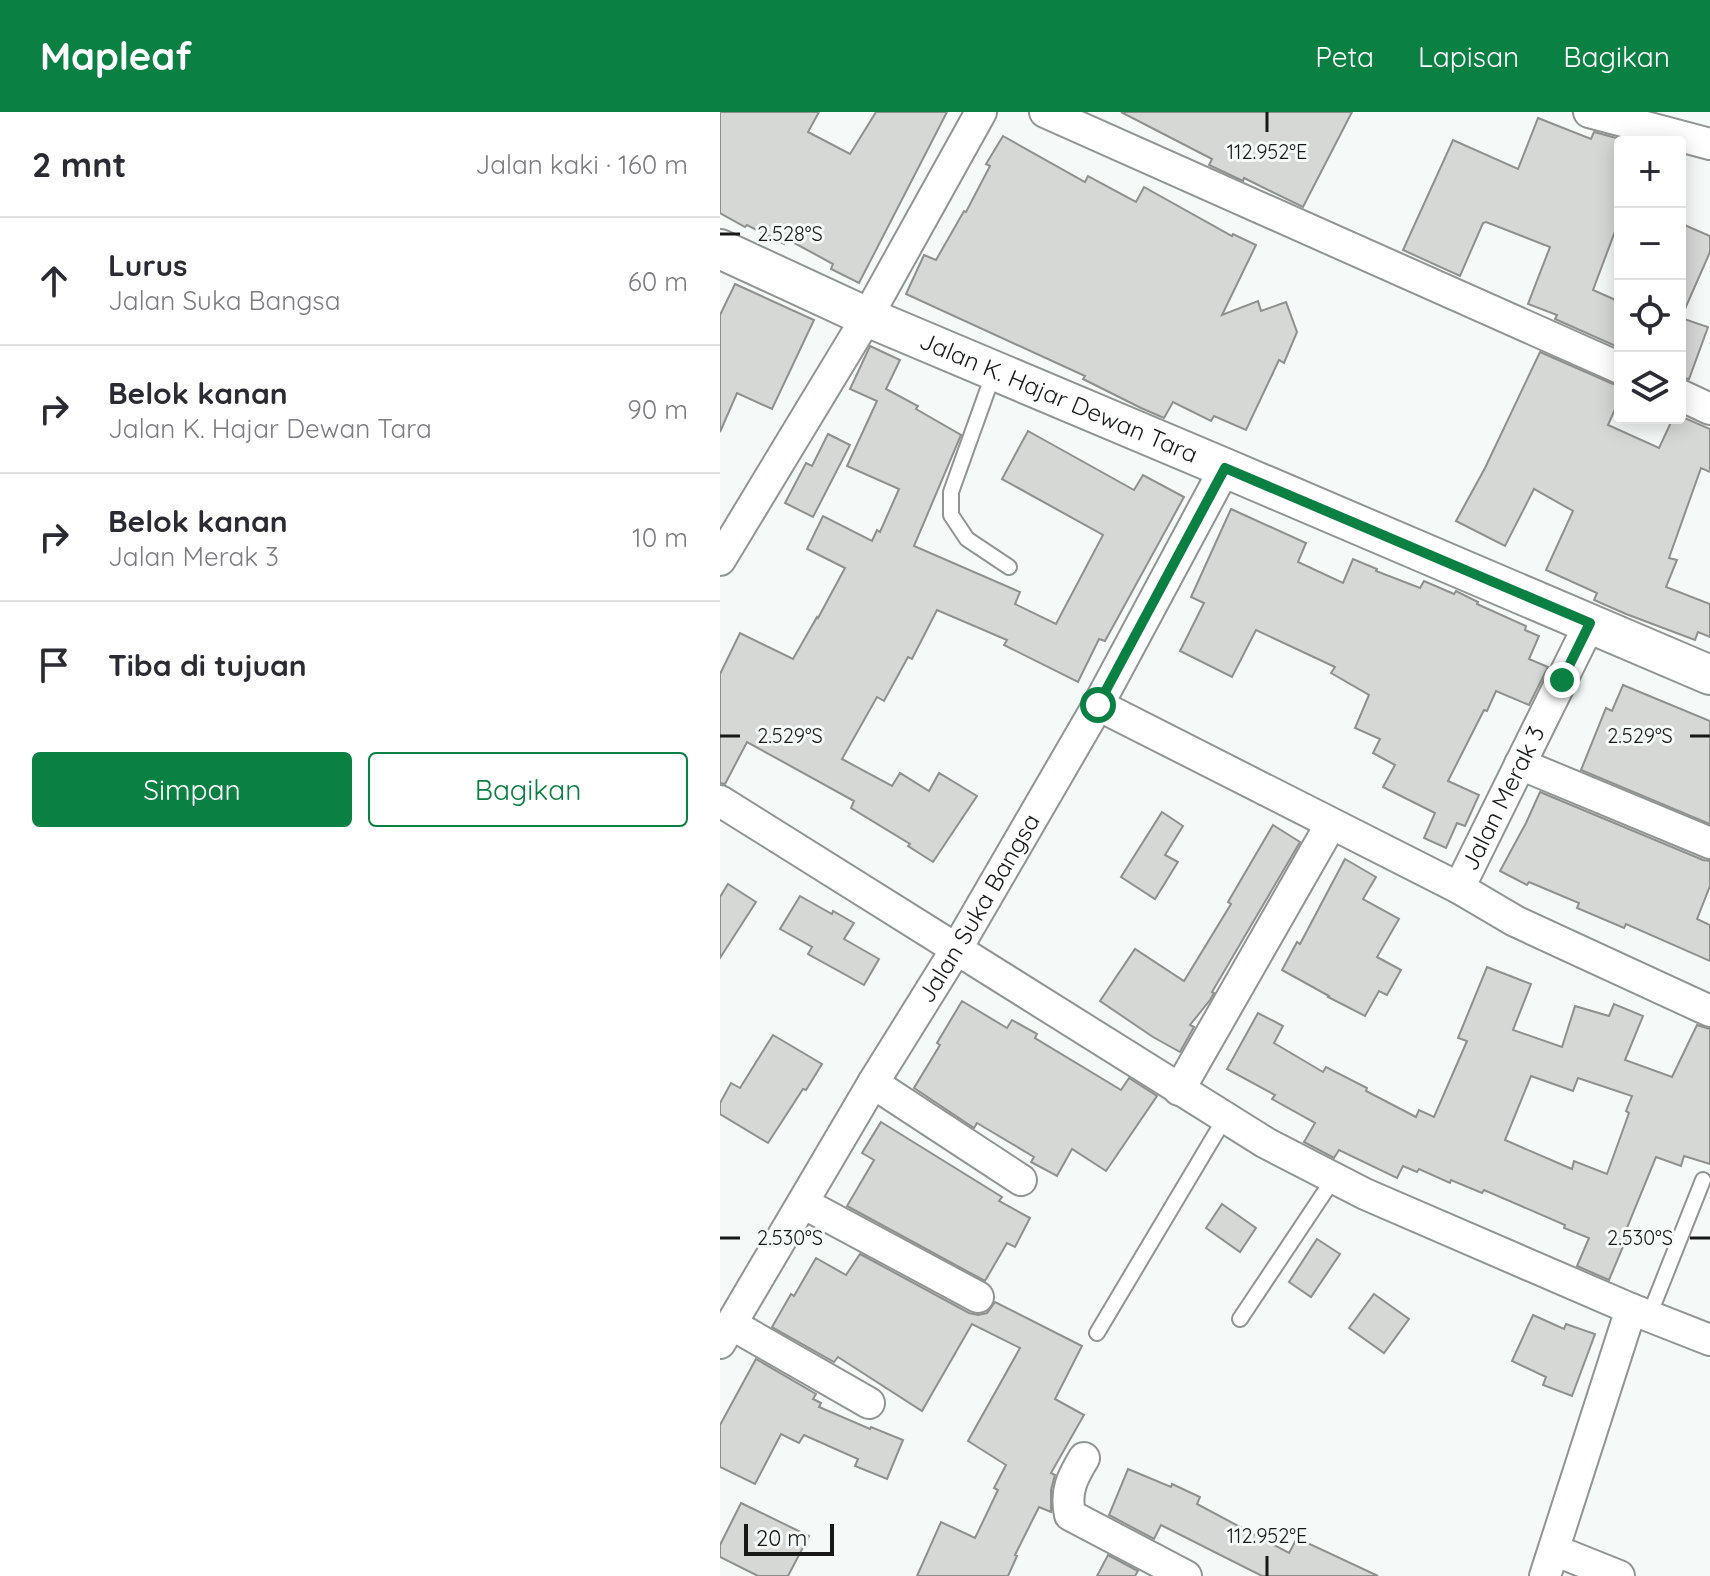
<!DOCTYPE html>
<html lang="id">
<head>
<meta charset="utf-8">
<style>
	:root { --surface:#fff; --page:#f7f7f7; --text:#2b2b33; --muted:#7c7c81; --line:#e1e1e2; --accent:#0b8043 }
	body { margin:0; font-family:Quicksand,sans-serif; background:var(--page); color:var(--text) }
	.controls { position:absolute; right:24px; top:24px; display:grid; overflow:hidden; border-radius:8px; box-shadow:0 4px 20px #0003 }
	.controls button { width:72px; height:72px; display:grid; place-items:center; padding:0; border:0; border-bottom:2px solid var(--line); background:var(--surface); color:var(--text); font:40px sans-serif }
	.scale { position:absolute; left:24px; bottom:20px; width:90px; box-sizing:border-box; padding-left:8px; border:4px solid #171919; border-top:0; font-size:22px; line-height:28px; white-space:nowrap; color:#171919; -webkit-text-stroke:6px #f5faf8; paint-order:stroke }
	.stop { position:absolute; width:24px; height:24px; margin:-18px; border:6px solid #0b8043; border-radius:50%; background:#fff }
	.stop.end { background:#0b8043; border-color:#fff; box-shadow:0 2px 8px #0008 }
	.list { margin:0; padding:0; list-style:none }
	h2 { display:flex; justify-content:space-between; align-items:center; height:104px; margin:0; padding:0 32px; font-size:34px }
	h2 small { font-size:26px; font-weight:400; color:var(--muted) }
	.list li { display:grid; grid-template-columns:52px 1fr auto; gap:24px; align-items:center; box-sizing:border-box; height:128px; padding:0 32px; border-top:2px solid var(--line) }
	.list b { display:block; font-size:30px; white-space:nowrap }
	.list p { margin:0; font-size:26px; white-space:nowrap; color:var(--muted) }
	.list em { font-size:26px; font-style:normal; color:var(--muted) }
	.actions { display:flex; gap:16px; padding:24px 32px }
	.actions a { flex:1; padding:18px 0; border:2px solid var(--accent); border-radius:8px; text-align:center; font-size:28px; color:var(--accent) }
	.actions .main { background:var(--accent); color:#fff }
	.icon { flex:none; width:44px; height:44px; fill:none; stroke:currentColor; stroke-width:2; stroke-linecap:round; stroke-linejoin:round }
	.map { position:relative; flex:none; width:990px; height:1464px; overflow:hidden }
	header { display:flex; align-items:center; gap:48px; box-sizing:border-box; height:112px; padding:0 40px; background:var(--accent); color:#fff }
	header strong { font-size:38px }
	nav { display:flex; gap:44px; margin-inline-start:auto; font-size:28px }
	main { display:flex }
	aside { flex:1; background:var(--surface) }
	.map>svg:first-child { display:block }
</style>
</head>
<body>
<header>
<strong>Mapleaf</strong>
<nav><a>Peta</a><a>Lapisan</a><a>Bagikan</a></nav>
</header>
<main>
<aside>
<h2>2 mnt<small>Jalan kaki · 160 m</small></h2>
<ul class="list">
<li><svg class="icon" aria-label="ahead" viewBox="0 0 24 24"><path d="M12 20V5M6 11l6-6 6 6"/></svg><div><b>Lurus</b><p>Jalan Suka Bangsa</p></div><em>60 m</em></li>
<li><svg class="icon" aria-label="right" viewBox="0 0 24 24"><path d="M7 20v-9h11M14 6l5 5-5 5"/></svg><div><b>Belok kanan</b><p>Jalan K. Hajar Dewan Tara</p></div><em>90 m</em></li>
<li><svg class="icon" aria-label="right" viewBox="0 0 24 24"><path d="M7 20v-9h11M14 6l5 5-5 5"/></svg><div><b>Belok kanan</b><p>Jalan Merak 3</p></div><em>10 m</em></li>
<li><svg class="icon" aria-label="arrive" viewBox="0 0 24 24"><path d="M6 21V4h12l-3 4 3 4H6"/></svg><div><b>Tiba di tujuan</b></div></li>
</ul>
<div class="actions"><a class="main">Simpan</a><a>Bagikan</a></div>
</aside>
<div class="map">
<svg width="990" height="1464" viewBox="0 0 990 1464">
	<rect width="100%" height="100%" fill="#f5faf8"/>
	<g fill="#d5d8d4" stroke="#8e908d" stroke-width="2" fill-rule="evenodd">
		<path d="M0 0H99L88 20 130 42 156 0H227L139 171 111 157 113 152 67 127 64 132 27 113 25 115 0 101Z"/>
		<path d="M401 0H632L583 95 524 66 523 69 489 53 492 47Z"/>
		<path d="M818 6 871 27 874 20 900 27V106L873 178 900 190V236L835 207 837 203 808 192 830 135 766 110 763 111 740 164 683 138 733 28 798 57Z"/>
		<path d="M283 24 365 70 368 64 416 90 424 75 512 124 513 122 536 133 502 203 538 189 541 199 566 190 577 220 564 251 559 248 526 318 494 304 491 309 453 290 444 306 421 296 363 267 365 264 186 182 204 143 216 148 244 99 246 100 270 54 266 52Z"/>
		<path d="M960 111 990 124V140L961 206 988 215 969 267 960 265Z"/>
		<path d="M15 172 94 208 52 297 17 281 0 320V203Z"/>
		<path d="M150 234 180 248 166 277 198 294 196 297 241 323 194 434 300 480 295 492 336 512 383 423 282 367 308 319 414 378 423 363 464 385 385 529 379 527 358 570 284 533 287 528 217 498 192 547 188 545 164 589 157 585 122 647 172 674 180 661 209 679 219 661 257 684 213 750 188 734 190 732 131 696 134 689 27 630 5 672 0 671V562L20 521 73 547 97 505 98 506 125 456 87 437 103 404 152 429 157 418 160 420 179 377 127 354 157 289 130 277Z"/>
		<path d="M820 240 893 272 900 274V286L888 313 939 336 953 306H960V304L990 317V360L981 356 949 446 957 448 946 475 990 492V525L978 520 975 528 906 502 874 488 877 481 826 458 853 399 814 377 785 434 736 409 765 356Z"/>
		<path d="M108 322 130 333 93 405 65 391 86 351 92 354Z"/>
		<path d="M511 397 586 431 578 450 623 471 633 447 657 457 656 459 700 476 704 469 734 482 736 479 758 490 757 492 806 514 805 518 819 524 809 547 828 555 809 593 776 579 767 599 764 598 728 669 759 683 745 714 737 711 726 736 704 726 715 701 663 675 675 653 653 641 660 627 635 616 649 583 611 561 615 555 536 518 512 565 460 539 484 491 471 485Z"/>
		<path d="M903 573 990 609V712L861 658 886 596 892 599Z"/>
		<path d="M820 680 983 748 990 749V774L977 807 990 813V849L906 812 904 816 857 796 859 791 809 770 807 773 780 759 806 711Z"/>
		<path d="M442 700 463 714 445 743 458 750 435 787 401 765Z"/>
		<path d="M553 713 580 730 492 880 494 881 490 888 470 913 474 915 460 940 433 925 380 889 415 837 464 869 511 792 508 790Z"/>
		<path d="M625 747 656 765 643 787 679 807 657 845 681 858 667 883 659 879 645 904 608 885 609 884 562 858 577 830 580 832Z"/>
		<path d="M8 772 36 790 0 846V785Z"/>
		<path d="M80 784 112 802 113 799 134 811 124 827 159 847 144 873 88 842 92 835 60 817Z"/>
		<path d="M767 855 811 872 793 918 842 935 855 894 889 904 894 892 923 904 905 948 952 965 977 913 990 917V1052L964 1044 961 1054 936 1045 904 1123 907 1125 889 1168 857 1154 869 1126 844 1116 845 1113 764 1078 762 1081 731 1068 730 1071 699 1057 697 1060 683 1054 677 1066 619 1038 614 1046 584 1030 595 1011 552 987 555 983 507 957 538 901 563 914 554 931 603 960 606 955 647 976 646 979 696 1005 699 998 714 1005 747 929 738 926ZM811 964 853 979 858 966 912 984 906 999 909 1001 887 1062 854 1049 852 1057 785 1028Z"/>
		<path d="M242 889 287 916 292 908 317 922 315 926 401 978 409 966 437 984 386 1059 352 1037 337 1064 311 1050 314 1045 257 1011 254 1016 194 976 220 933 217 931Z"/>
		<path d="M53 923 102 952 86 978 83 977 48 1031 0 1002V991L11 971 20 976Z"/>
		<path d="M161 1010 282 1085 279 1089 310 1106 295 1135 287 1131 265 1169 127 1094 154 1048 142 1041Z"/>
		<path d="M502 1092 536 1116 520 1140 486 1116Z"/>
		<path d="M597 1127 620 1142 591 1185 569 1170Z"/>
		<path d="M140 1142 249 1201 258 1203 267 1201 275 1190 362 1234 335 1287 364 1303 331 1361 335 1363 331 1378V1400L319 1395 295 1443 297 1444 288 1464H197L221 1410 255 1426 278 1378 274 1376 286 1353 248 1329 300 1236 252 1212 202 1299 118 1245 114 1250 52 1215 71 1182 74 1184 96 1146 126 1163Z"/>
		<path d="M654 1182 689 1207 664 1241 629 1216Z"/>
		<path d="M813 1203 844 1217 846 1212 875 1222 852 1284 823 1273 826 1265 792 1249Z"/>
		<path d="M36 1247 96 1282 93 1287 101 1291 99 1295 150 1317 151 1315 183 1328 167 1367 135 1354 138 1347 84 1323 79 1331 61 1322 35 1372 0 1355V1313Z"/>
		<path d="M408 1357 451 1375 452 1372 480 1385 477 1392 569 1441 577 1426 658 1464H542L441 1413 434 1427 389 1403Z"/>
		<path d="M21 1391 89 1424 68 1464H38L0 1445V1433Z"/>
		<path d="M388 1443 418 1459 415 1464H377Z"/>
	</g>
	<g fill="none" stroke-linecap="round" stroke-linejoin="round">
		<g stroke="#909593" stroke-width="18">
			<g id="service">
				<path d="M274 260 231 380V403L247 427 289 455"/>
				<path d="M929 1204 983 1068"/>
				<path d="M520 1207 614 1066"/>
				<path d="M377 1221 505 1006"/>
			</g>
		</g>
		<g stroke="#909593" stroke-width="34">
			<g id="minor">
				<path d="M325 0 900 256"/>
				<path d="M869 0 990 32"/>
				<path d="M960 283 990 297"/>
				<path d="M0 448 147 205 261 0"/>
				<path d="M378 593 739 776 795 809 990 899"/>
				<path d="M800 652 990 731"/>
				<path d="M0 689 546 1031 645 1082 911 1197 990 1228"/>
				<path id="s1" d="M739 776 870 511"/>
				<path d="M153 971 301 1068"/>
				<path d="M459 978 611 712"/>
				<path d="M83 1091 258 1185"/>
				<path d="M11 1212 149 1291"/>
				<path id="s2" d="M0 1231 153 971 237 836 378 593 505 356"/>
				<path d="M364 1346C352 1366 345 1379 350 1403L466 1464"/>
				<path d="M834 1438 899 1464"/>
				<path d="M825 1464 911 1197"/>
			</g>
		</g>
		<g stroke="#909593" stroke-width="42">
			<g id="tertiary">
				<path id="s3" d="M0 137 147 205 505 356 990 563"/>
			</g>
		</g>
		<use href="#service" stroke="#fff" stroke-width="14"/>
		<use href="#minor" stroke="#fff" stroke-width="30"/>
		<use href="#tertiary" stroke="#fff" stroke-width="38"/>
	</g>
	<g fill="none" stroke-linecap="round" stroke-linejoin="round">
		<path stroke="#0b8043" stroke-width="10" d="M378 593 505 356 870 511 842 568"/>
	</g>
	<path fill="none" stroke="#171919" stroke-width="3" d="M547 0V20M0 122H20M0 624H20M970 624H990M0 1126H20M970 1126H990M547 1444V1464"/>
	<g text-anchor="middle" stroke-width="6" stroke-linejoin="round" paint-order="stroke">
		<g font-size="24" fill="#171919" stroke="#f5faf8">
			<text dy="8" stroke="none"><textPath href="#s3" startOffset="370">Jalan K. Hajar Dewan Tara</textPath></text>
			<text dy="8" stroke="none"><textPath href="#s1" startOffset="100">Jalan Merak 3</textPath></text>
			<text dy="8" stroke="none"><textPath href="#s2" startOffset="506">Jalan Suka Bangsa</textPath></text>
		</g>
	</g>
	<g font-size="20" text-anchor="middle" fill="#171919" stroke="#f5faf8" stroke-width="6" stroke-linejoin="round" paint-order="stroke">
		<text x="547" y="47">112.952°E</text>
		<text x="70" y="129">2.528°S</text>
		<text x="70" y="631">2.529°S</text>
		<text x="920" y="631">2.529°S</text>
		<text x="70" y="1133">2.530°S</text>
		<text x="920" y="1133">2.530°S</text>
		<text x="547" y="1431">112.952°E</text>
	</g>
</svg>
<div class="controls">
<button>+</button>
<button>−</button>
<button><svg class="icon" aria-label="locate" viewBox="0 0 24 24"><circle cx="12" cy="12" r="6"/><path d="M12 2v4M12 18v4M2 12h4M18 12h4"/></svg></button>
<button><svg class="icon" aria-label="layers" viewBox="0 0 24 24"><path d="M12 4l9 5-9 5-9-5zM3 14l9 5 9-5"/></svg></button>
</div>
<div class="scale">20 m</div>
<div class="stop" style="left:378px;top:593px"></div>
<div class="stop end" style="left:842px;top:568px"></div>
</div>
</main>
</body>
</html>
